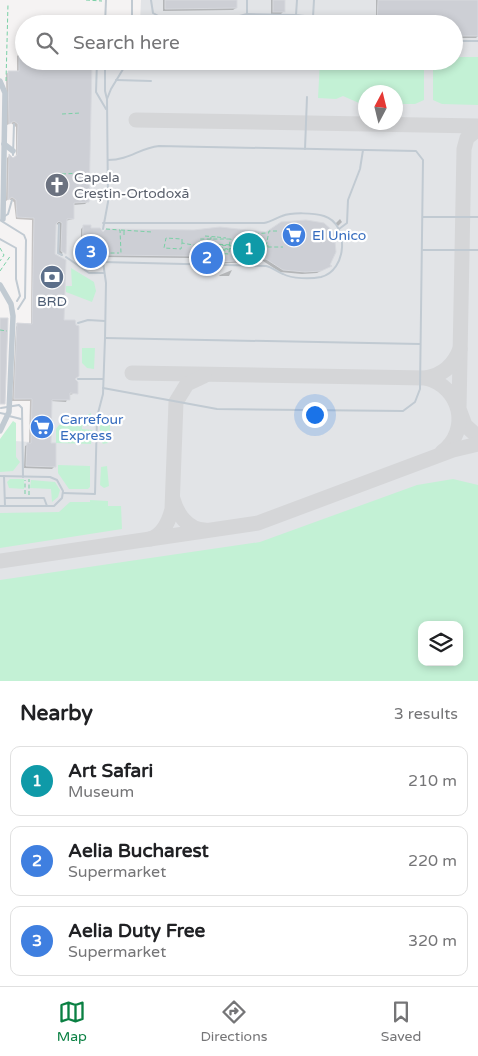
<!DOCTYPE html>
<html lang="en">
<head>
<meta charset="utf-8">
<style>
	:root { --surface:#fff; --page:#f6f6f6; --text:#202124; --muted:#757577; --line:#e0e0e0; --accent:#0b8043 }
	body { margin:0; font-family:"Varela Round",sans-serif; background:var(--page); color:var(--text) }
	.controls { position:absolute; right:15px; bottom:15px; display:grid; overflow:hidden; border-radius:10px; box-shadow:0 2px 8px #0003 }
	.controls button { width:45px; height:45px; display:grid; place-items:center; padding:0; border:0; border-bottom:1px solid var(--line); background:var(--surface); color:var(--text); font:25px sans-serif }
	.compass { position:absolute; left:358px; top:85px; width:45px; height:45px; border-radius:50%; background:var(--surface); box-shadow:0 2px 8px #0003; rotate:7deg }
	.you { position:absolute; left:314px; top:414px; width:18px; height:18px; margin:-12px; border:4px solid #fff; border-radius:50%; background:#1a73e8; box-shadow:0 0 0 8px #1a73e833 }
	.badge { display:grid; place-items:center; width:32px; height:32px; border-radius:50%; background:var(--accent); color:#fff; font-size:16px; font-weight:700 }
	.pin { position:absolute; translate:-50% -50%; border:2px solid #fff; box-shadow:0 1px 5px #0006 }
	.list { margin:0; padding:0; list-style:none }
	h2 { display:flex; justify-content:space-between; align-items:center; height:65px; margin:0; padding:0 20px; font-size:21px }
	h2 small { font-size:16px; font-weight:400; color:var(--muted) }
	.list li { display:grid; grid-template-columns:32px 1fr auto; gap:15px; align-items:center; box-sizing:border-box; height:70px; margin:0 10px 10px; padding:0 10px; border:1px solid var(--line); border-radius:10px }
	.list b { display:block; font-size:19px; white-space:nowrap }
	.list p { margin:0; font-size:16px; white-space:nowrap; color:var(--muted) }
	.list em { font-size:16px; font-style:normal; color:var(--muted) }
	.icon { flex:none; width:28px; height:28px; fill:none; stroke:currentColor; stroke-width:2; stroke-linecap:round; stroke-linejoin:round }
	.map { position:relative; flex:none; width:478px; height:681px; overflow:hidden }
	.search { position:absolute; background:var(--surface); box-shadow:0 2px 8px #0003; left:15px; right:15px; top:15px; height:55px; display:flex; align-items:center; gap:12px; box-sizing:border-box; padding:0 18px; border-radius:28px; color:var(--muted); font-size:19px }
	.sheet { height:305px; background:var(--surface) }
	nav { display:flex; justify-content:space-around; align-items:center; box-sizing:border-box; height:70px; border-top:1px solid var(--line); background:var(--surface); font-size:14px; color:var(--muted) }
	nav a { display:grid; justify-items:center; gap:2px }
	nav .on { color:var(--accent) }
	.map>svg:first-child { display:block }
</style>
</head>
<body>
<div class="map">
<svg width="478" height="681" viewBox="0 0 478 681">
	<rect width="100%" height="100%" fill="#f5f3f3"/>
	<path fill="#e2e4e7" fill-rule="evenodd" d="M141 0H478V681H0V457L14 441 31 442 32 400 15 399 16 323H32L34 218 18 217 16 212 19 52 24 61H454V24H140ZM366 92H396V122H366ZM422 625H459V662H422Z"/>
	<g fill="#c3f1d5" fill-rule="evenodd">
		<path d="M454 57H478V105L442 104 433 100V61H454Z"/>
		<path d="M320 61H424V100L415 104H396V92H366L365 103H359L343 96 336 99 318 98Z"/>
		<path d="M71 268 94 282 96 291 92 302 66 292V286H72Z"/>
		<path d="M82 348H95L94 369 87 368 82 363Z"/>
		<path d="M91 413V425L82 426V429L92 430 91 444 56 443V429L59 425 69 424Z"/>
		<path d="M106 415 110 419V440L108 443 103 444 100 440V420Z"/>
		<path d="M13 421 16 423V457L20 462 13 471 0 472V439Z"/>
		<path d="M58 465 90 466V487L88 489H69L58 473Z"/>
		<path d="M107 466 109 486 104 488 100 485 101 467Z"/>
		<path d="M10 479H24V489L9 488 7 482Z"/>
		<path d="M453 479 478 485V681H0V580L260 542 417 485ZM422 625H459V662H422Z"/>
		<path d="M31 480 55 482 60 490 58 497 52 502 51 489 30 488Z"/>
		<path d="M90 500 108 501V506H121L122 529 0 548V513L59 512 70 502H90Z"/>
	</g>
	<g fill="#0003">
		<path d="M163 0H236V8L233 10 163 11Z"/>
		<path d="M271 0H284V11L281 14H271Z"/>
		<path d="M376 0H478V36L476 38H454V24H376Z"/>
		<path d="M20 53 88 201 85 204 73 205V219L65 221 62 256 59 254 60 225 56 224 54 254 63 321 77 393 69 395 66 402 51 401 50 445 54 467 52 469 24 468 25 446 29 444 30 401H12L16 327 18 325H31L32 220 16 219 14 202 9 199 6 201 7 158 9 156 13 159 16 158V127L11 123 7 125 6 74 9 72H17V56Z"/>
		<path d="M340 219 342 222 338 226 335 224Z"/>
		<path d="M84 226 103 234 330 266 317 273 302 274 280 272 263 261 215 264 194 261 190 258 102 257 99 254 81 259V229Z"/>
		<path d="M232 270 229 276H219L220 275Z"/>
	</g>
	<g fill="none" stroke-linecap="round" stroke-linejoin="round">
		<g stroke="#d5d6d8" stroke-width="15">
			<path d="M136 120 478 126"/>
			<path d="M478 129 467 138 464 149 459 409 465 425 478 437"/>
			<path d="M132 373 426 378C443 375 454 365 460 349"/>
			<path d="M426 378C461 387 471 430 442 452"/>
			<path d="M173 499C177 514 188 530 205 530"/>
			<path d="M150 539C163 535 169 521 172 509L176 402 187 384 204 376"/>
			<path d="M0 561 258 523 453 450 478 444"/>
		</g>
	</g>
	<g fill="#cdcfd5" stroke="#d7d9de">
		<path d="M165 0H237V8L165 9Z"/>
		<rect x="273" y="0" width="12" height="12"/>
		<path d="M378 0H478V36H454V24H377Z"/>
		<path d="M19 52H24V61H92L89 202 74 203V219H67L66 254 61 251 62 223 59 221 56 224 55 254 66 260 64 320H75L76 325 79 326V376L75 379 78 382V394L70 393V400H52L51 443H56V467L26 466 27 443H31L32 399H14L17 323 32 324 34 218 17 217 16 200 12 197 8 200 9 154 13 158 17 155 18 124 14 121 9 124 8 71H19Z"/>
		<path d="M306 220 324 223 334 232 336 252 330 265 332 266 321 271 305 272 283 270 266 259 218 262 197 259 193 256 105 255 102 252 99 255 91 254V258L82 257 83 225H91V228H100L103 232 106 229 194 230 220 227 266 232 281 222Z"/>
		<path d="M0 318H8L5 404H0Z"/>
	</g>
	<g fill="none" stroke-linecap="round" stroke-linejoin="round">
		<g stroke="#7ad0a6" stroke-width="1" stroke-dasharray="4 2.5" stroke-linecap="butt">
			<path d="M86 0 102 1"/>
			<path d="M6 81 8 4"/>
			<path d="M62 114 81 113"/>
			<path d="M62 174 82 173"/>
			<path d="M106 229 120 230 121 253H118"/>
			<path d="M121 230 152 232"/>
			<path d="M277 231H269L266 247H283"/>
			<path d="M124 235V230"/>
			<path d="M205 236 217 237"/>
			<path d="M217 237 226 238"/>
			<path d="M182 243V239L166 238 164 248 181 249 182 243 199 246 200 239H230L229 254 199 252V246"/>
			<path d="M206 244 269 246"/>
			<path d="M252 244V234L266 233"/>
			<path d="M217 247 218 245 233 246 234 240 230 239"/>
			<path d="M219 247 228 249 227 251 219 250Z"/>
			<path d="M0 248 4 255 0 261"/>
			<path d="M216 250 261 246"/>
			<path d="M210 252 211 237"/>
			<path d="M104 253H118"/>
			<path d="M0 271 11 255"/>
			<path d="M0 330 7 331"/>
			<path d="M25 494V480"/>
			<path d="M29 495V479"/>
		</g>
		<g stroke="#c1cad2" stroke-width="2">
			<path d="M151 0 153 13 162 18H232L247 14 296 15 313 17 323 24"/>
			<path d="M247 14V0"/>
			<path d="M296 15 297 0"/>
			<path d="M313 17 314 0"/>
			<path d="M105 24 106 0"/>
			<path d="M132 24V0"/>
			<path d="M454 41H478"/>
			<path d="M97 61 96 92 106 109"/>
			<path d="M105 61V91L107 99"/>
			<path d="M116 80 151 81"/>
			<path d="M305 149 307 97"/>
			<path d="M13 155 14 124"/>
			<path d="M5 216 8 214 12 200"/>
			<path d="M423 217H478"/>
			<path d="M0 220 24 235 26 240 25 298 18 309"/>
			<path d="M59 224 58 253 62 255"/>
			<path d="M103 229 108 202 107 99 111 89 128 61"/>
			<path d="M339 229 347 223 348 200 360 169 363 150"/>
			<path d="M0 239 16 248V279L20 296 17 301"/>
			<path d="M423 250H478"/>
			<path d="M66 257 89 273H104"/>
			<path d="M102 262 266 266C272 267 277 272 283 274 292 279 311 279 321 277 347 271 350 224 324 216 314 213 292 212 282 216 276 218 271 222 264 223H103"/>
			<path d="M78 323 88 320 105 321"/>
			<path d="M105 338 420 344"/>
			<path d="M78 379H103"/>
			<path d="M103 388 217 409 403 411 415 402 420 389 423 160 416 151 159 146C139 148 130 160 108 160"/>
			<path d="M1 408 19 405 22 408 23 477"/>
			<path d="M0 413 5 414"/>
			<path d="M9 416 21 419"/>
			<path d="M0 476 50 477 57 480 63 491 62 498 54 506H0"/>
			<path d="M4 476 5 506"/>
			<path d="M63 493 95 494 97 417 103 394 105 338 106 283 102 255"/>
			<path d="M5 498H44L47 506"/>
		</g>
		<g stroke="#c1cad2" stroke-width="5.5">
			<path d="M0 81 5 93 3 219"/>
			<path d="M4 144 13 151"/>
			<path d="M0 285 11 304 13 316 9 412 0 431"/>
		</g>
	</g>
	<defs>
		<g id="church-disc" transform="scale(1.25)"><circle r="9.5" fill="#6b7280" stroke="#fff"/><path d="M-1.2-6h2.4v3.5h3.3v2.4h-3.3V6h-2.4V-.1h-3.3v-2.4h3.3Z" fill="#fff"/></g>
		<g id="supermarket-disc" transform="scale(1.25)"><circle r="9.5" fill="#3f7fe0" stroke="#fff"/><path d="M-6-5.5h2.5l.6 2H6L4.5 2H-2.5L-4.4-4H-6ZM-1.5 3.2a1.3 1.3 0 1 0 .1 0ZM3 3.2a1.3 1.3 0 1 0 .1 0Z" fill="#fff"/></g>
		<g id="bank-disc" transform="scale(1.25)"><circle r="9.5" fill="#5c6f8a" stroke="#fff"/><path d="M-6-4H6V4H-6ZM0-2.3a2.3 2.3 0 1 0 0 4.6a2.3 2.3 0 1 0 0-4.6Z" fill="#fff"/></g>
	</defs>
	<g fill-rule="evenodd">
		<use href="#church-disc" x="57" y="185"/>
		<use href="#supermarket-disc" x="294" y="235"/>
		<use href="#bank-disc" x="52" y="277"/>
		<use href="#supermarket-disc" x="42" y="427"/>
	</g>
	<g text-anchor="middle" stroke-width="4.5" stroke-linejoin="round" paint-order="stroke">
		<g font-size="14" fill="#5b616d" stroke="#fff" text-anchor="start">
			<text x="74" y="182">Capela<tspan x="74" dy="16">Creștin-Ortodoxă</tspan></text>
		</g>
		<g font-size="14" fill="#366cbe" stroke="#fff" text-anchor="start">
			<text x="312" y="240">El Unico</text>
			<text x="60" y="424">Carrefour<tspan x="60" dy="16">Express</tspan></text>
		</g>
		<g font-size="14" fill="#4e5e75" stroke="#fff">
			<text x="52" y="306">BRD</text>
		</g>
	</g>
</svg>
<div class="controls">
<button><svg class="icon" aria-label="layers" viewBox="0 0 24 24"><path d="M12 4l9 5-9 5-9-5zM3 14l9 5 9-5"/></svg></button>
</div>
<svg class="compass" viewBox="-18 -18 36 36"><path d="M0-13l5 13h-10z" fill="#e53935"/><path d="M0 13l5-13h-10z" fill="#757577"/></svg>
<div class="you"></div>
<div class="pin badge" style="left:249px;top:249px;background:#0f9aa8">1</div>
<div class="pin badge" style="left:207px;top:258px;background:#3f7fe0">2</div>
<div class="pin badge" style="left:91px;top:252px;background:#3f7fe0">3</div>
<div class="search"><svg class="icon" aria-label="search" viewBox="0 0 24 24"><circle cx="10" cy="10" r="6"/><path d="M15 15l6 6"/></svg>Search here</div>
</div>
<section class="sheet">
<h2>Nearby<small>3 results</small></h2>
<ul class="list">
<li><span class="badge" style="background:#0f9aa8">1</span><div><b>Art Safari</b><p>Museum</p></div><em>210 m</em></li>
<li><span class="badge" style="background:#3f7fe0">2</span><div><b>Aelia Bucharest</b><p>Supermarket</p></div><em>220 m</em></li>
<li><span class="badge" style="background:#3f7fe0">3</span><div><b>Aelia Duty Free</b><p>Supermarket</p></div><em>320 m</em></li>
</ul>
</section>
<nav>
<a class="on"><svg class="icon" aria-label="map" viewBox="0 0 24 24"><path d="M3 6l6-2 6 2 6-2v14l-6 2-6-2-6 2zM9 4v14M15 6v14"/></svg>Map</a>
<a><svg class="icon" aria-label="directions" viewBox="0 0 24 24"><path d="M12 3l9 9-9 9-9-9zM9 14v-3h6M13 9l2 2-2 2"/></svg>Directions</a>
<a><svg class="icon" aria-label="saved" viewBox="0 0 24 24"><path d="M7 4h10v16l-5-4-5 4z"/></svg>Saved</a>
</nav>
</body>
</html>
